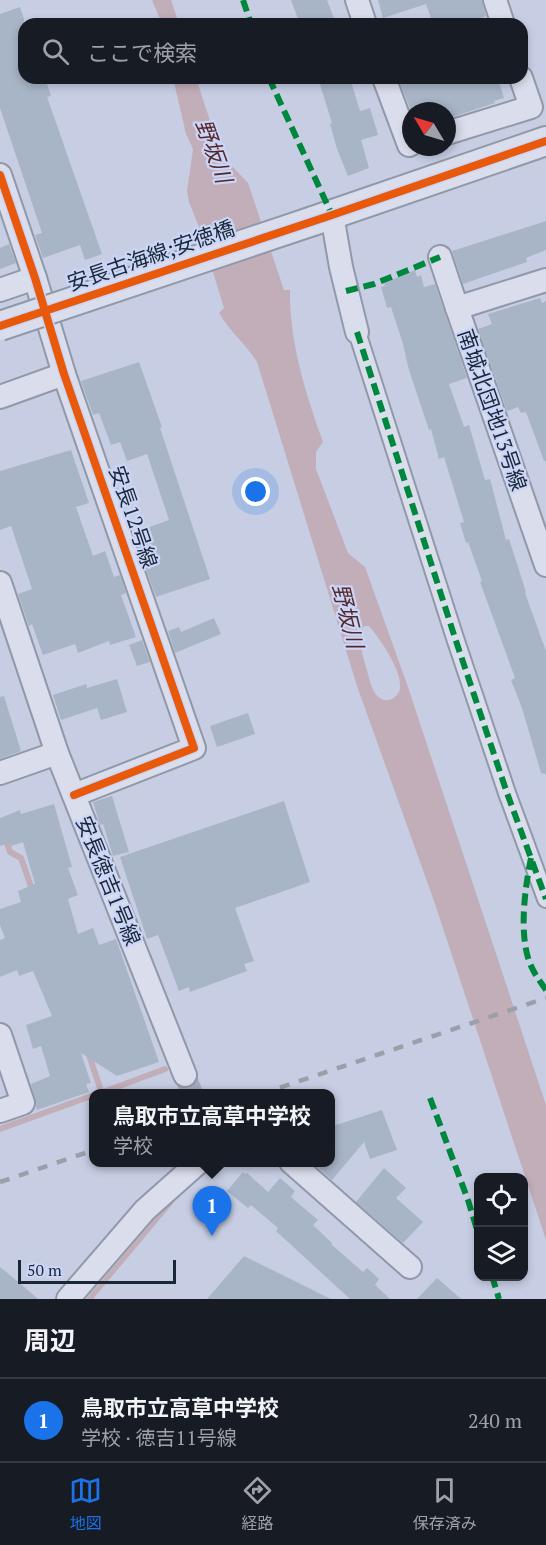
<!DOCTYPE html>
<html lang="ja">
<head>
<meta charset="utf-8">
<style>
	:root { --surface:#171b24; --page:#242831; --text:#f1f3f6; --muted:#9ea1a6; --line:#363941; --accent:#1a73e8 }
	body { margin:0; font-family:"PT Serif","Noto Sans JP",serif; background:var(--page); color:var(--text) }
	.controls { position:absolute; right:18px; bottom:18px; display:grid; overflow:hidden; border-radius:12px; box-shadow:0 3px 9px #0003 }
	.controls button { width:54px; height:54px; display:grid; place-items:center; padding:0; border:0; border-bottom:2px solid var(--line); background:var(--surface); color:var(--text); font:30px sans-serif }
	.compass { position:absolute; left:402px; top:102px; width:54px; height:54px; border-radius:50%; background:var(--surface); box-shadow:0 3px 9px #0003; rotate:308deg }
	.scale { position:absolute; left:18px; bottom:15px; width:158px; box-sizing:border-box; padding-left:6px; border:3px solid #1a2736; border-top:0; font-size:16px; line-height:21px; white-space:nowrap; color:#1a2736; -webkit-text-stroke:4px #cbd5f7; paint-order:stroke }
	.you { position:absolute; left:256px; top:492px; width:21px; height:21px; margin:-15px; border:4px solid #fff; border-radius:50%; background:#1a73e8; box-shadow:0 0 0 9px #1a73e833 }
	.badge { display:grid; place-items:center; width:39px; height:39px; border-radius:50%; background:var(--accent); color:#fff; font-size:20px; font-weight:700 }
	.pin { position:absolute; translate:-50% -50px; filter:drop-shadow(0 2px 3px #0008) }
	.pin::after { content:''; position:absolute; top:32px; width:21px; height:18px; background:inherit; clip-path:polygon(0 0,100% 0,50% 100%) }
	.popup { position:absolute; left:89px; top:1089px; width:246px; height:78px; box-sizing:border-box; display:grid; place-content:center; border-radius:12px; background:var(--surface); filter:drop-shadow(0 2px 4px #0005); font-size:20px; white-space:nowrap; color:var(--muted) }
	.popup b { font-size:22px; color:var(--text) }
	.popup::after { content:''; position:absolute; left:50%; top:100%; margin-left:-12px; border:12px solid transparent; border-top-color:var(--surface) }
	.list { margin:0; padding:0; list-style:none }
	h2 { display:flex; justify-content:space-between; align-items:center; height:78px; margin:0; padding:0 24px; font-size:26px }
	h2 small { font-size:20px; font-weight:400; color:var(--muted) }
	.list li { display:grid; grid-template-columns:39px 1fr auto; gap:18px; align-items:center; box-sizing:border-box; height:84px; padding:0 24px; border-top:2px solid var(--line) }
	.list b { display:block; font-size:22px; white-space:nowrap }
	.list p { margin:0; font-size:20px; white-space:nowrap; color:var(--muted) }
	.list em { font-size:20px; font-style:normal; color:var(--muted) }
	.icon { flex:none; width:33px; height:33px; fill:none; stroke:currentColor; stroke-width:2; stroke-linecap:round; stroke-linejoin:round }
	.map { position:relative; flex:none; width:546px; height:1299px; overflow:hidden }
	.search { position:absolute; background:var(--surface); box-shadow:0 3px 9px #0003; left:18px; right:18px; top:18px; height:66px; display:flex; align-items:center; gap:15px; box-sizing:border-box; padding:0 21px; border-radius:18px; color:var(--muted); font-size:22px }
	.sheet { height:162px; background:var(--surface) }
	nav { display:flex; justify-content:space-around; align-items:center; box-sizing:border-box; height:84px; border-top:2px solid var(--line); background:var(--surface); font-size:16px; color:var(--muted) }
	nav a { display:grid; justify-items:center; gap:3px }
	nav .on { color:var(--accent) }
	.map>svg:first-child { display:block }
</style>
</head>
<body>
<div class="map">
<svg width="546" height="1299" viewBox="0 0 546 1299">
	<rect width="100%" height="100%" fill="#c7cee4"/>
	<g fill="#c2aeb9" fill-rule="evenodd">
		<path d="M152 0H171L179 24H162Z"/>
		<path d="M173 78H196L220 151 229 163 248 183 284 290H290C289 341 306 395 323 442L316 452V469L348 553 365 567 407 684 546 1105V1240L434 901 357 686 257 362C246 344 229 331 219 313L224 308 199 227 189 202 187 191 193 149 186 134ZM364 626H369C380 639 402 670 400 688 400 692 396 697 392 699 373 705 370 680 366 667 362 653 358 640 364 626Z"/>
		<path d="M176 1200 93 1299H86L168 1203Z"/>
	</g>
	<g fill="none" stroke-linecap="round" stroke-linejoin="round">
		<g stroke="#c2aeb9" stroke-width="6">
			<path d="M0 822 10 852 21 858 33 892"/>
			<path d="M88 1052 100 1088"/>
			<path d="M98 1094 165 1069"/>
			<path d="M0 1129 94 1095"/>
		</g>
	</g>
	<g fill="#a8b5c7">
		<path d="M291 0H327L336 24H300Z"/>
		<path d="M378 0H482L486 16 466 24H433L426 4 383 18Z"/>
		<path d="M20 7 24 19V78H45L51 96 47 97 102 254 85 260 80 245 43 258 35 235 42 233 0 108V14Z"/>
		<path d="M318 78H350L360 111 370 108 378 135 361 140 369 168 348 176 337 149 330 124 332 123Z"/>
		<path d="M398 78H498L504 98 494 101 495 103 449 118 447 111H411Z"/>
		<path d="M546 221V250L526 258 527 262 463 284 452 251Z"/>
		<path d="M9 244 16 263 0 269V248Z"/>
		<path d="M415 270 417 277 421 275 424 287 435 284 467 378 449 384 464 427 469 425 485 480 490 479 506 540 509 539 526 592 525 593 546 651V774L541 773 522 708 511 680 515 678 480 582 482 581 468 542 466 543 460 523 464 522 444 457 439 459 431 429 429 430 409 370 403 344 391 307 387 308 381 287 385 286 384 283Z"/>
		<path d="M540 298 542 303 546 301V461H544L526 412 521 413 518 407 507 411 478 329 492 324 488 314Z"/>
		<path d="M139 362 162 427 160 428 210 579 156 597 133 533 169 520 147 454 127 461 120 442 111 445 99 413 93 415 81 381Z"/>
		<path d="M71 450 89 503 76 507 93 556 105 551 114 577 120 575 126 593 121 595 136 637 110 645 109 641 78 653 75 644 43 655 32 624 29 626 18 594 32 589 11 526 0 530V471Z"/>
		<path d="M214 618 221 634 175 653 168 631 179 627 181 632Z"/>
		<path d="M142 640 150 662 137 666 129 645Z"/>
		<path d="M117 679 127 712 101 720 97 708 61 720 53 695 86 684 87 688Z"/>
		<path d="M4 696 21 751 0 759V697Z"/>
		<path d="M248 713 255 734 217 747 210 726Z"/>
		<path d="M112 796 129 852 113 856 103 824 100 825 93 802Z"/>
		<path d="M284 801 310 882 235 908 254 961 244 964 247 971 190 992 189 987 179 991 158 935 147 939 120 857Z"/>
		<path d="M54 804 72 867 68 868 78 895 68 899 78 934 93 928 99 945 116 939 159 1062 117 1076 81 1053 91 1083 86 1084 89 1092 37 1110 31 1084 50 1076 41 1046 33 1049 26 1025 52 1016 33 971 19 976 17 970 0 977V940L5 938 0 925V909L21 902 18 891 35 884 23 842 11 846 10 843 0 846V818L20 810 21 814Z"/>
		<path d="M382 1110 397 1150 370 1159 364 1142 332 1180 312 1162H330V1127Z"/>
		<path d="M384 1168 406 1188 396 1198 423 1222 403 1243 356 1202Z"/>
		<path d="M243 1172 245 1174 247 1173 268 1192 280 1178 295 1191 291 1197 318 1220 313 1225 332 1243 331 1244 363 1272 367 1268 379 1279 375 1285 390 1299H350L276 1231 278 1228 251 1205 248 1208 227 1191Z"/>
		<path d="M244 1256 331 1299H207Z"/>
		<path d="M0 1267 22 1285 38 1299H0Z"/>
		<path d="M437 1278 461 1299H417Z"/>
	</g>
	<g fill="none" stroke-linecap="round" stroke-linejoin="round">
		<path stroke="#a4adc1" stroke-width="22" stroke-dasharray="22 11" stroke-linecap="butt" d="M185 1075 192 1094"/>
		<g stroke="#9198a8" stroke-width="20">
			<path id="pedestrian" d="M357 332 455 638 507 793 546 899"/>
		</g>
		<g stroke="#9198a8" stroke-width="26">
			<g id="minor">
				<path d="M357 0 365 24"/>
				<path d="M495 0 503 24"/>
				<path d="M384 78 409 145 411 144"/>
				<path d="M447 133 531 107 521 78"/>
				<path d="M0 175 35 278 64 374 194 748 74 795"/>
				<path d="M332 215 341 267 357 332"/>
				<path d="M440 257 457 308"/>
				<path d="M546 280 457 308 546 565"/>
				<path d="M0 290 35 278"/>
				<path d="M0 397 64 374"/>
				<path d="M0 583 57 753 185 1075"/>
				<path d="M0 773 57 753"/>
				<path d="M0 1035 23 1103 0 1111"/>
				<path d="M291 1162 410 1267"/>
				<path d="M68 1299 145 1210 199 1162"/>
			</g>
		</g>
		<g stroke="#9198a8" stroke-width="32">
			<path id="tertiary" d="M313 221 546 141"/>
		</g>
		<use href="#pedestrian" stroke="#daddeb" stroke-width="16"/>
		<use href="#minor" stroke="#daddeb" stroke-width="22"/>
		<use href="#tertiary" stroke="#daddeb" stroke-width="28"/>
		<g stroke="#9a9faa" stroke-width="4.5" stroke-dasharray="10 10" stroke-linecap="butt">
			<path d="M261 1094 546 998"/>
			<path d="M0 1182 94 1150"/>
		</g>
		<g stroke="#9198a8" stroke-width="32" stroke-linecap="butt">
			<path id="tertiary-bridge" d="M0 326 313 221"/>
		</g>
		<use href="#tertiary-bridge" stroke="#daddeb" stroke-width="28"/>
		<g stroke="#00873e" stroke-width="6" stroke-dasharray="12 6" stroke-linecap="butt">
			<path d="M243 0 251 24"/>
			<path d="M269 78 332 215"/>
			<path d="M346 291 374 284 440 257"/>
			<path d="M357 332 455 638 507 793 546 899"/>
			<path d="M531 858C525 888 519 931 529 961 533 972 539 980 546 990"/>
			<path d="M430 1098 468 1200 478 1233"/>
			<path d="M492 1276 499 1299"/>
		</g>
		<g stroke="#cbd5f7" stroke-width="11">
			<g id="cycleway">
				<path d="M0 175 35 278 64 374 194 748 74 795"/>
				<path d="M0 326 332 215 546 141"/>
			</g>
		</g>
		<use href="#cycleway" stroke="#e8590c" stroke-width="8"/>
	</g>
	<g text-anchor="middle" stroke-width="4.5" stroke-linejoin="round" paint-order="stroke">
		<g font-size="21" fill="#1a2736" stroke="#cbd5f7">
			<text transform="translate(151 256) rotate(-19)" y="7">安長古海線;安徳橋</text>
			<text transform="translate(492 410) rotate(71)" y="7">南城北団地13号線</text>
			<text transform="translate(133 517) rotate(71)" y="7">安長12号線</text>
			<text transform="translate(108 881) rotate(68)" y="7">安長徳吉1号線</text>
		</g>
		<g font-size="22" font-style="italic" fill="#572829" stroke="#cbd5f7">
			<text transform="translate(214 151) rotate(70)" y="8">野坂川</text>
			<text transform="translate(348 616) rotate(76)" y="8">野坂川</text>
		</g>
	</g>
</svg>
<div class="controls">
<button><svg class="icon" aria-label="locate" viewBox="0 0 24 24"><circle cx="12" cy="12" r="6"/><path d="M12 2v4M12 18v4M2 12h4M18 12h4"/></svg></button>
<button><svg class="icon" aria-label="layers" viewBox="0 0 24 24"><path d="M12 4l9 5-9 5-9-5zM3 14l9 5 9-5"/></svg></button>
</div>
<svg class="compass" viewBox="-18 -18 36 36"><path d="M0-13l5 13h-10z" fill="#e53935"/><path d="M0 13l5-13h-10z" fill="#9ea1a6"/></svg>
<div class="scale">50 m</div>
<div class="you"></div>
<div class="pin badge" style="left:212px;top:1236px">1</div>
<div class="popup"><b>鳥取市立高草中学校</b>学校</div>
<div class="search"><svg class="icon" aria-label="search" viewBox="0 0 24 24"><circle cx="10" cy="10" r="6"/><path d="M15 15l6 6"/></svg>ここで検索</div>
</div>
<section class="sheet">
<h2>周辺<small></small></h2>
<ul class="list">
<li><span class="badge">1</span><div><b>鳥取市立高草中学校</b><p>学校 · 徳吉11号線</p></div><em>240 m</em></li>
</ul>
</section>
<nav>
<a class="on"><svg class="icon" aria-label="map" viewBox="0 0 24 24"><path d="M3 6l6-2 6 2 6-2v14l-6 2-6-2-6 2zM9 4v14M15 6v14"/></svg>地図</a>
<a><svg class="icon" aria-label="directions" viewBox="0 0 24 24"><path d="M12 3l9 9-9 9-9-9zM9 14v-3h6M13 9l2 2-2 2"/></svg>経路</a>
<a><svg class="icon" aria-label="saved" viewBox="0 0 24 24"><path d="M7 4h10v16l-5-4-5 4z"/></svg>保存済み</a>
</nav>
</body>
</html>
